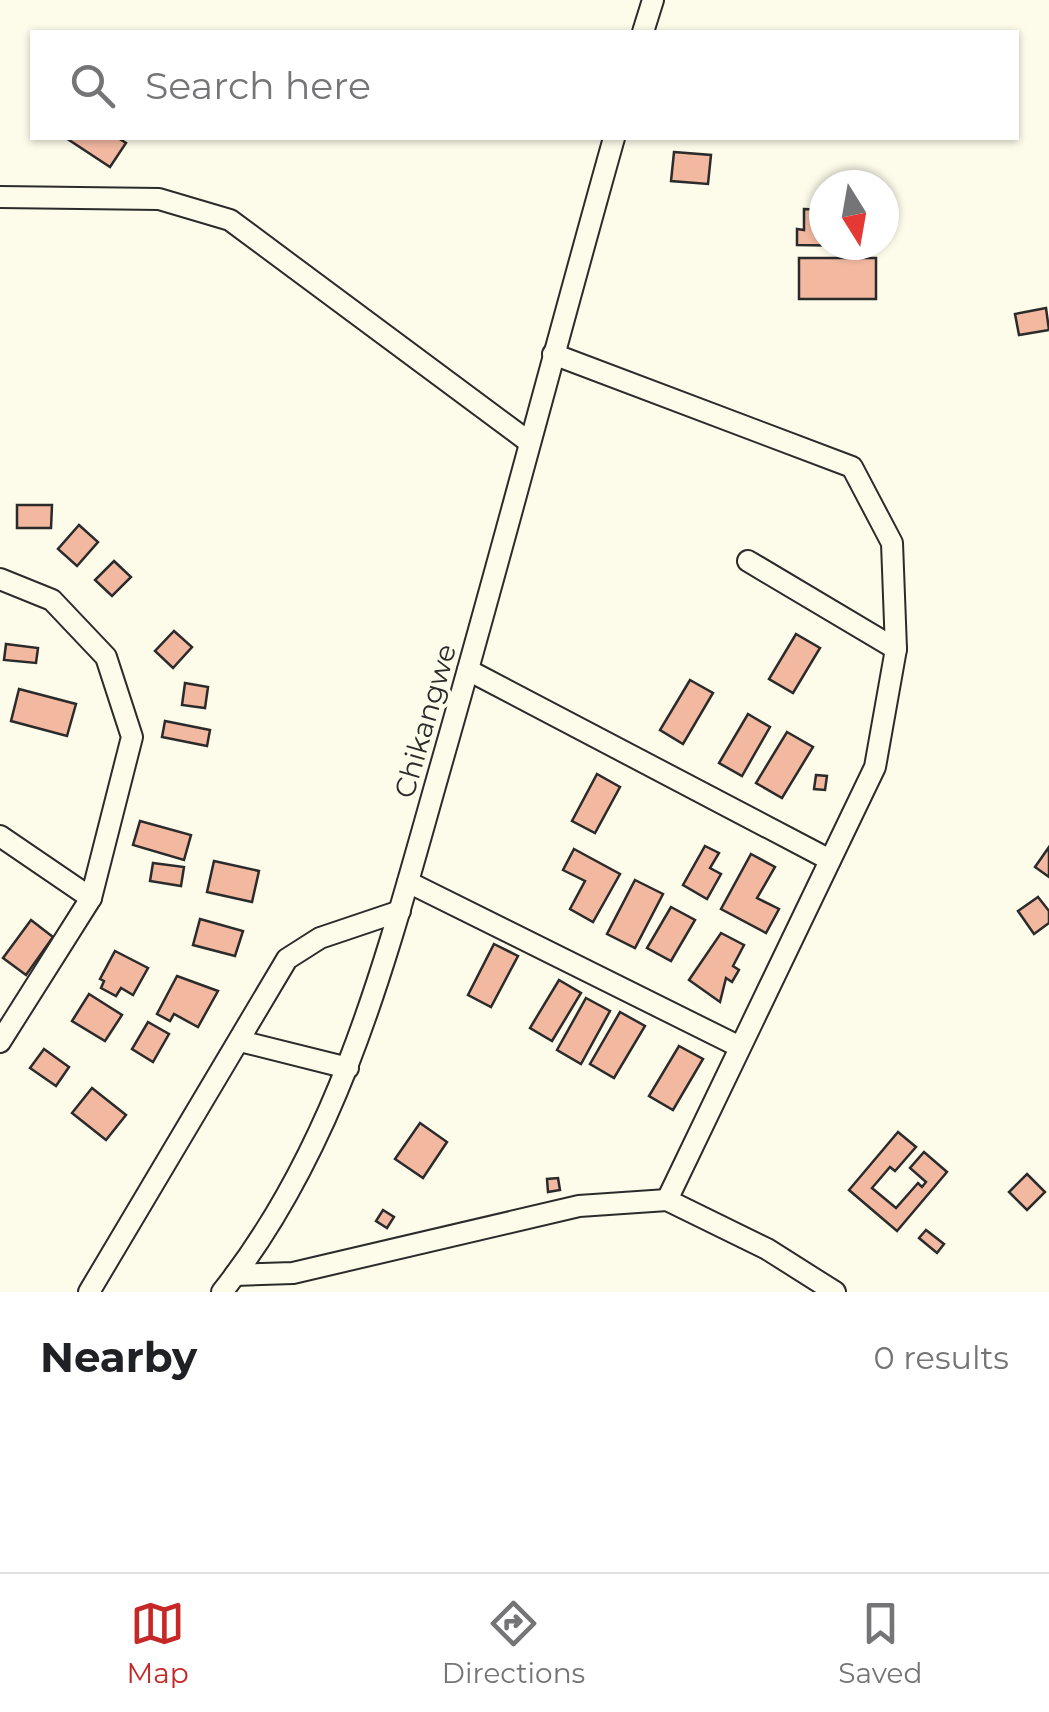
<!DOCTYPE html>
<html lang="en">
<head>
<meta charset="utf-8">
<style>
	:root { --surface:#fff; --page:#f2f2f2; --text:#202124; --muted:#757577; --line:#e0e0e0; --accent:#c62828 }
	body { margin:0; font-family:Montserrat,sans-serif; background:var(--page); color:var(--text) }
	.compass { position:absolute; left:809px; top:170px; width:90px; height:90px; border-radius:50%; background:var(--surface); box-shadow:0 2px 8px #0004; rotate:169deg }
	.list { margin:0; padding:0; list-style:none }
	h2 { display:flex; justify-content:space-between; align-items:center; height:130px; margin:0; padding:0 40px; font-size:42px }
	h2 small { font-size:32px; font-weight:400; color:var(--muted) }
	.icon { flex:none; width:55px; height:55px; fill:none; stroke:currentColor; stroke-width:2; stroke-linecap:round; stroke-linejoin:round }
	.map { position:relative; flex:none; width:1049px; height:1292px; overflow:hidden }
	.search { position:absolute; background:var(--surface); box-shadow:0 2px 8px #0004; left:30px; right:30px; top:30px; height:110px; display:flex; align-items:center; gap:25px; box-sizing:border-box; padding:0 35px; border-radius:0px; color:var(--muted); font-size:38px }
	.sheet { height:280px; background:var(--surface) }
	nav { display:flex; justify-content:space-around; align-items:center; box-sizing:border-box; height:140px; border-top:2px solid var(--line); background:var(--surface); font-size:28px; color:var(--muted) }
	nav a { display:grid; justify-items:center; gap:5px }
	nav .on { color:var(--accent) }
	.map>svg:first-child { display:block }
</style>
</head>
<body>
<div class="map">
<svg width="1049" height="1292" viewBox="0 0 1049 1292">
	<rect width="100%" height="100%" fill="#fdfbea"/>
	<g fill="#f2b8a0" stroke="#2b2b2b" stroke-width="2.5">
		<path d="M66 138H118L126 143 110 167Z"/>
		<path d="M674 152 711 155 708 184 671 181Z"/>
		<path d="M804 209 824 210V245L858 246 797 245V229L804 230Z"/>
		<rect x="799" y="258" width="77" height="41"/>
		<path d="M1046 308 1049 330 1019 335 1015 314Z"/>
		<path d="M17 505H52L51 528H17Z"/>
		<path d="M79 525 98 542 77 566 58 549Z"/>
		<path d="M114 561 131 577 112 596 95 580Z"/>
		<path d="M174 631 192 647 173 668 155 651Z"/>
		<path d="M796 634 820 648 793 693 769 679Z"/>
		<path d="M6 644 38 648 36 663 4 660Z"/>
		<path d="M690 680 713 693 683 744 660 730Z"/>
		<path d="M185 683 208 687 205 708 182 705Z"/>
		<path d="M19 689 76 704 67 736 11 721Z"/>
		<path d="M748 714 770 727 742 776 719 763Z"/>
		<path d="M165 721 210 730 207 746 162 737Z"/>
		<path d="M787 732 813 747 782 798 756 783Z"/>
		<path d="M597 774 620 787 595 833 572 821Z"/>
		<path d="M816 775 827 776 825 790 814 789Z"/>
		<path d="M140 821 191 835 184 860 133 845Z"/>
		<path d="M705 846 719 853 710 868 721 874 707 899 683 885Z"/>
		<path d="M1049 847V877L1035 867Z"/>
		<path d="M574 849 620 874 593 922 570 909 585 881 563 870Z"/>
		<path d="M751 854 775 867 757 898 779 909 766 933 721 909Z"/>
		<path d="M214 861 259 871 252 902 207 892Z"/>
		<path d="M153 863 184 867 181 886 150 881Z"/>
		<path d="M635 880 663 894 635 948 607 934Z"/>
		<path d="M1038 897 1049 911V923L1034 934 1018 911Z"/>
		<path d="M671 907 695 920 671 961 647 948Z"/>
		<path d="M200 919 243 931 235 956 193 945Z"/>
		<path d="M31 920 53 937 26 975 3 958Z"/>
		<path d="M721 933 744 945 733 966 739 970 732 982 726 978 720 1002 689 980Z"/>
		<path d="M494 944 518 956 491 1007 468 995Z"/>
		<path d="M115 951 148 968 133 995 121 988 116 996 101 988 104 981 100 979Z"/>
		<path d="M177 976 218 991 198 1027 174 1014 170 1021 157 1014Z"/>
		<path d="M559 980 581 993 552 1041 530 1028Z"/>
		<path d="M89 994 122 1015 105 1041 72 1021Z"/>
		<path d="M586 998 610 1011 581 1064 557 1050Z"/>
		<path d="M620 1012 645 1026 614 1078 590 1064Z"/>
		<path d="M148 1022 169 1034 153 1062 132 1049Z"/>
		<path d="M679 1046 703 1059 673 1110 649 1096Z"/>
		<path d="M44 1049 69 1067 56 1086 30 1068Z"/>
		<path d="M92 1088 126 1115 106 1140 72 1113Z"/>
		<path d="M420 1123 447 1142 423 1178 395 1159Z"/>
		<path d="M898 1132 916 1147 895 1171 890 1167 872 1188 896 1208 918 1183 922 1187 926 1182 910 1168 924 1152 947 1172 897 1231 849 1190Z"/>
		<path d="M1027 1174 1045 1192 1027 1210 1009 1192Z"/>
		<path d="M558 1178 560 1190 548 1192 547 1179Z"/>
		<path d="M383 1210 394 1217 387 1228 376 1221Z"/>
		<path d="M926 1230 944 1244 937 1253 919 1238Z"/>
	</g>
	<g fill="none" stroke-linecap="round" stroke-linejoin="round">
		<g stroke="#2b2b2b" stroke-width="24">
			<g id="street">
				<path d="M643 32 653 0"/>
				<path d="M0 197 159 199 230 220 529 442"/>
				<path d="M553 354 852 467 892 543 896 649 875 767 667 1200"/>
				<path d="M748 561 896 649"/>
				<path d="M0 579 52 600 106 657 132 737 91 898 0 1042"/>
				<path d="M468 670 830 860"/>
				<path d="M0 836 91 898"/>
				<path d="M408 882 740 1047"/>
				<path d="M240 1041 348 1068"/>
				<path d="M235 1275 293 1273 579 1206 667 1200 767 1249 835 1292"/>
				<path d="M89 1292 287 959 320 938 400 911"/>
				<path d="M222 1292C344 1138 390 943 443 758 502 552 556 344 614 138"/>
			</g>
		</g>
		<use href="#street" stroke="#fdfbea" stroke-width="20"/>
	</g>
	<g text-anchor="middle" stroke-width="8" stroke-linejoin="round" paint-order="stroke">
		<g font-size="28" fill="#2b2b2b" stroke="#fdfbea">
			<text transform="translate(425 721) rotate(-74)" y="10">Chikangwe</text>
		</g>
	</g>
</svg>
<svg class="compass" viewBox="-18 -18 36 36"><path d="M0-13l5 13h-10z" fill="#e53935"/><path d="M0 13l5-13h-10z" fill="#757577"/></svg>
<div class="search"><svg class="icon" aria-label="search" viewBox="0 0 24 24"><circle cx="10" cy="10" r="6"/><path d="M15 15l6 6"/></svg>Search here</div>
</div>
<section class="sheet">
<h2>Nearby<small>0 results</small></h2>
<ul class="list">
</ul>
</section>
<nav>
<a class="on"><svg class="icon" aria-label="map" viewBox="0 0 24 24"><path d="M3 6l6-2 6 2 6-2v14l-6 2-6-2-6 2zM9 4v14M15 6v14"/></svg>Map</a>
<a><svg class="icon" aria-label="directions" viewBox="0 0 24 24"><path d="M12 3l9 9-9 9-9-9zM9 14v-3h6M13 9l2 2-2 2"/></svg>Directions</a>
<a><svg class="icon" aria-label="saved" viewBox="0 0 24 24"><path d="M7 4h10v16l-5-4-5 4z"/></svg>Saved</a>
</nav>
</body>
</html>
